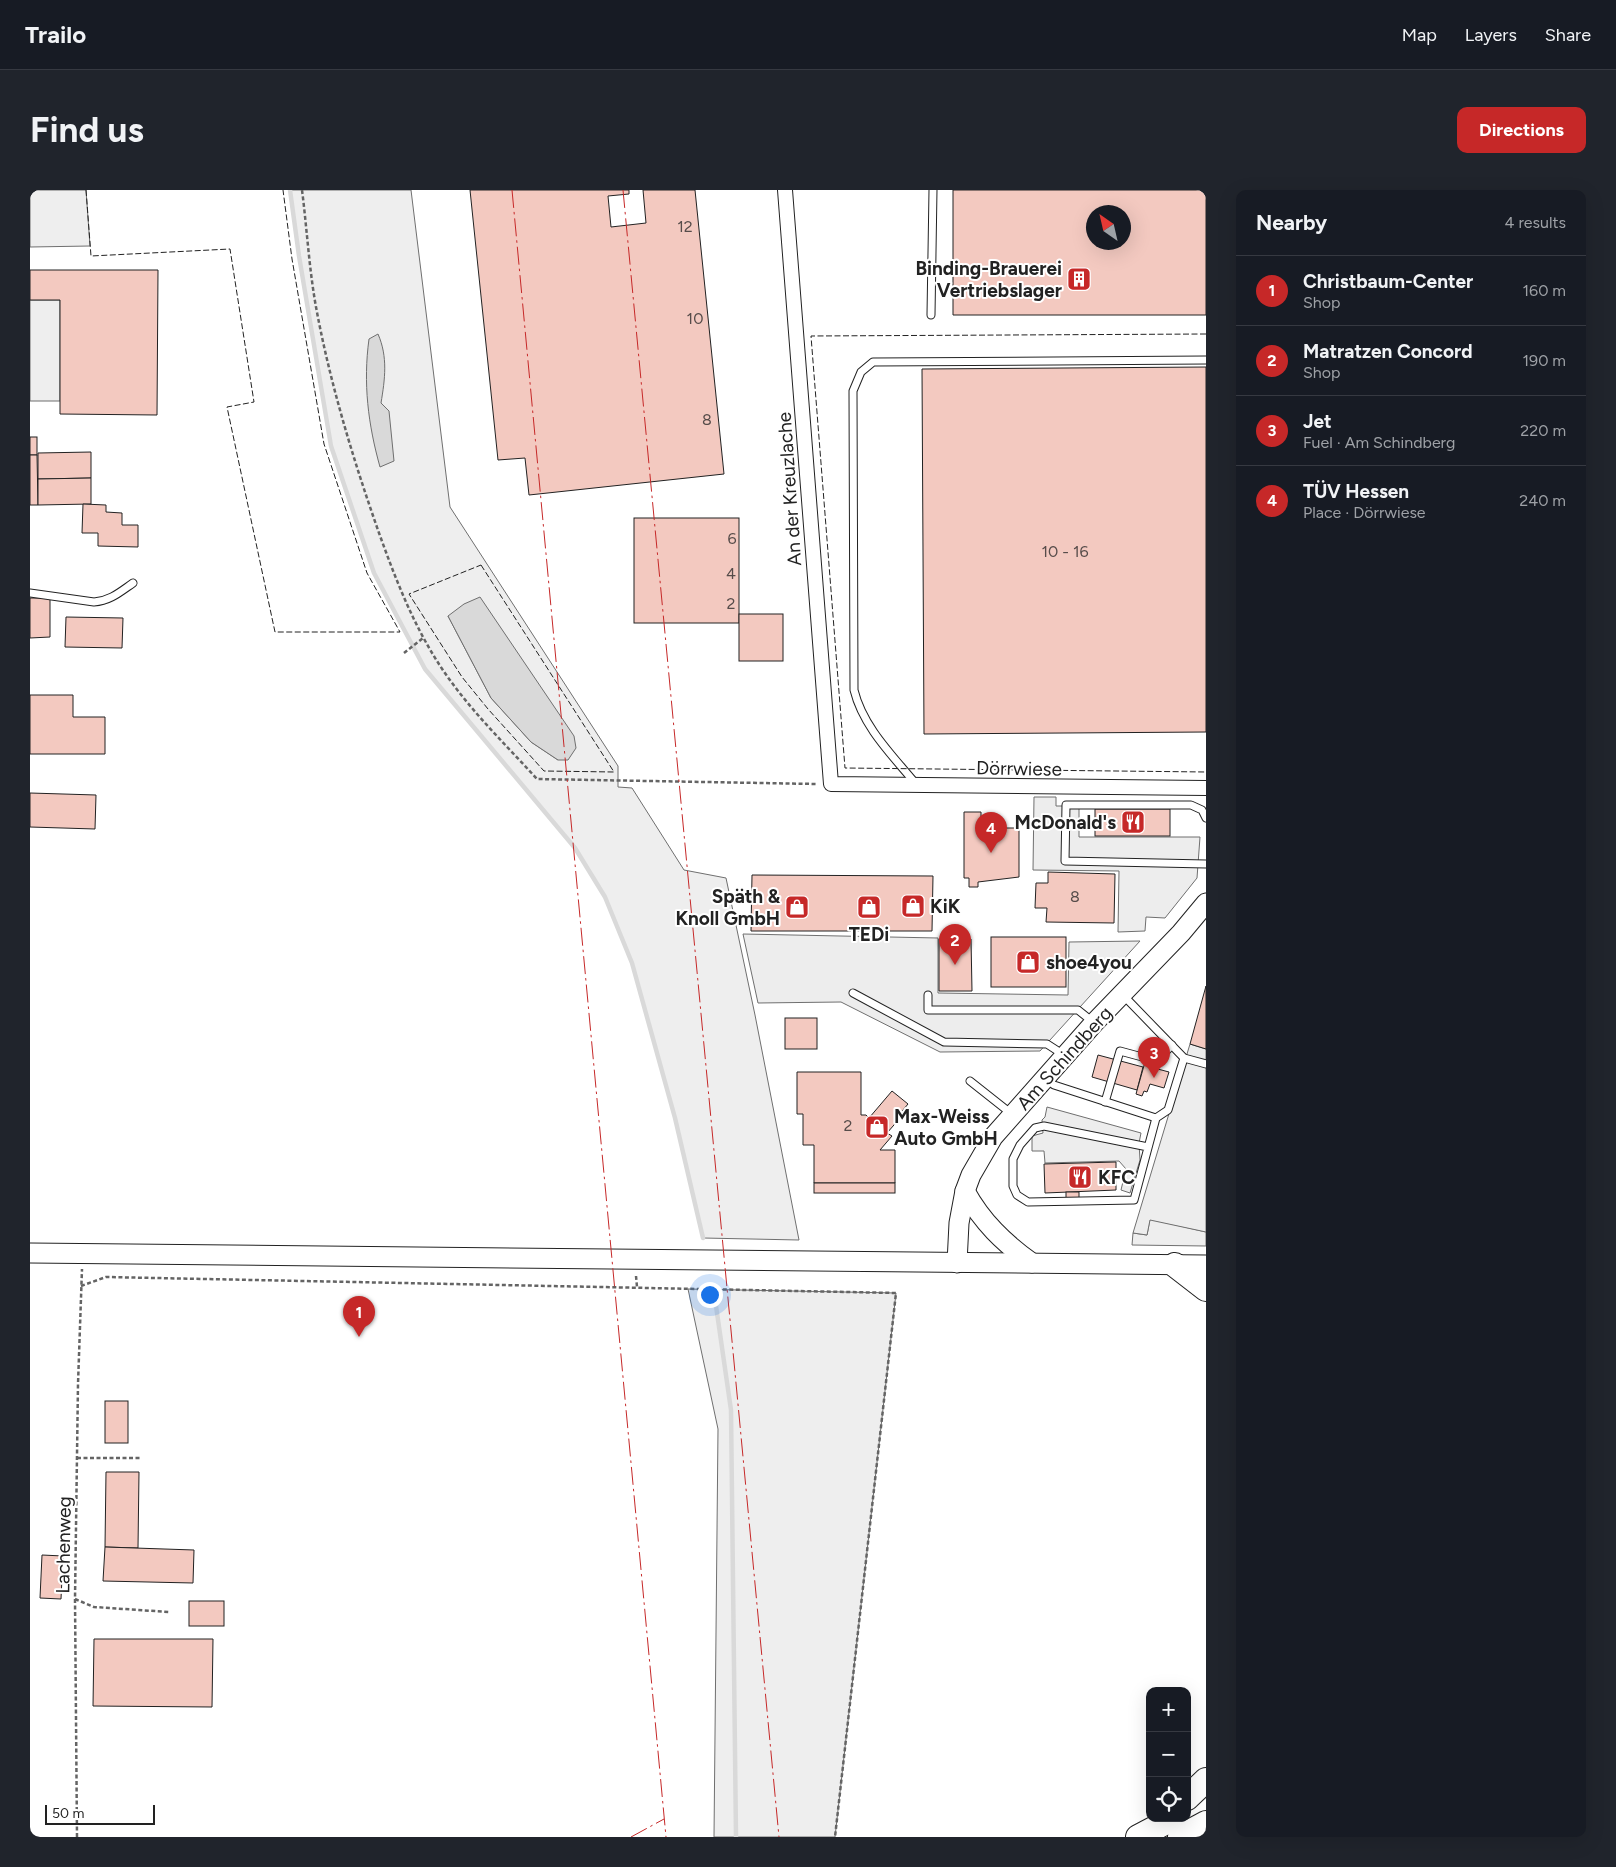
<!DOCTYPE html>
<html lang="en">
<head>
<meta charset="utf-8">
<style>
	:root { --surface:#171b24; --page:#20242c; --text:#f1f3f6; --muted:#9ea1a6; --line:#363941; --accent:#c62828 }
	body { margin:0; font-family:Figtree,sans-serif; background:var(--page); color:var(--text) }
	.controls { position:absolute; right:15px; bottom:15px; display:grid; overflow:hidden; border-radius:10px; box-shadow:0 5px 20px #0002 }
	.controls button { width:45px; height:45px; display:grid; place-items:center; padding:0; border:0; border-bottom:1px solid var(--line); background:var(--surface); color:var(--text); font:25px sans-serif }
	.compass { position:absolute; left:1056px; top:15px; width:45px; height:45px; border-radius:50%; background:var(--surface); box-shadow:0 5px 20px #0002; rotate:326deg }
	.scale { position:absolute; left:15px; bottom:12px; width:110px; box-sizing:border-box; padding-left:5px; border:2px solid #222; border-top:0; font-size:14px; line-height:18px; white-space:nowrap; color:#222; -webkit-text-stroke:4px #fff; paint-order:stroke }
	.you { position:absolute; left:679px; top:1104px; width:18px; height:18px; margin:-12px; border:4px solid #fff; border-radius:50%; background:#1a73e8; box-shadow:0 0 0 8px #1a73e833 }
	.badge { display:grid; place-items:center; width:32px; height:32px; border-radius:50%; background:var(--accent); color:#fff; font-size:16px; font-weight:700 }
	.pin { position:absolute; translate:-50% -41px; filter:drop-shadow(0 1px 2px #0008) }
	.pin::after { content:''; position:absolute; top:26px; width:18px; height:15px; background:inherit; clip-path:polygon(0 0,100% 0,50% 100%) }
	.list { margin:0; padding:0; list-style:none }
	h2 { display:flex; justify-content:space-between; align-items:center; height:65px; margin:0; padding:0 20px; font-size:21px }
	h2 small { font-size:16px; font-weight:400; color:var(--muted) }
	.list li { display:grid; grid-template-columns:32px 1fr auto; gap:15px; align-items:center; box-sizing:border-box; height:70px; padding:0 20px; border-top:1px solid var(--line) }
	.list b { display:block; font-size:19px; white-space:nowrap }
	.list p { margin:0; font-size:16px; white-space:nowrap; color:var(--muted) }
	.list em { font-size:16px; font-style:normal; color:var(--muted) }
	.icon { flex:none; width:28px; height:28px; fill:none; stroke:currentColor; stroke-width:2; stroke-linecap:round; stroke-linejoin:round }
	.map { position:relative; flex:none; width:1176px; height:1647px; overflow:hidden; border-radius:10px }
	header { display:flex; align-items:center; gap:30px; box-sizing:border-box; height:70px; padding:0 25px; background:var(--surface); border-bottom:1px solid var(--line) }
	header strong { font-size:24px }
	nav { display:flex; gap:28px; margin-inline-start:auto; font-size:18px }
	.intro { display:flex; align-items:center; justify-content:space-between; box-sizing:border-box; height:120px; padding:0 30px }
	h1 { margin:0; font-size:35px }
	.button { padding:12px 22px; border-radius:10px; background:var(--accent); color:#fff; font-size:18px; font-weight:700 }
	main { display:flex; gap:30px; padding:0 30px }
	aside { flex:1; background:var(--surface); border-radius:10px; box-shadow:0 5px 20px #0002 }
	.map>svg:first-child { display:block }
</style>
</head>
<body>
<header>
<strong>Trailo</strong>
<nav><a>Map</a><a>Layers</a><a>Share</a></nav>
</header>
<div class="intro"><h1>Find us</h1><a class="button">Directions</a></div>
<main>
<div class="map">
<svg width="1176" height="1647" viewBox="0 0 1176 1647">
	<rect width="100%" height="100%" fill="#fff"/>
	<g fill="#eee" stroke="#6f6f6f" fill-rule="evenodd">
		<path d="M0 0H56L60 56 0 57Z"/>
		<path d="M260 0H381L420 317 588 576V597L602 598 654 680 696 688 725 825 769 1050 673 1048 645 928 602 773 575 707 545 658 395 479 344 383 301 256 269 66ZM418 426 528 570 501 552 461 508Z"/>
		<rect x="0" y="110" width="30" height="101"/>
		<path d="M1120 1029 1176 1042V1056L1102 1055 1103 1043 1117 1045Z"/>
		<path d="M658 1099 866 1103 805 1647H684L688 1239Z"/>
	</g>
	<g fill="#ededed" stroke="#6f6f6f">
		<path d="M1004 607H1026V616H1049V647H1170L1167 688 1135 728 1116 727 1115 741 1088 742 1089 681 1003 680Z"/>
		<path d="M713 744 908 748V803L1038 805 1039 752 1110 751 1010 861 910 862 811 812 728 813Z"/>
		<path d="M1160 854 1176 859V1042L1120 1030 1117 1045 1103 1043Z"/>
		<path d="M1017 917 1111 943 1109 953 1110 970 1100 1003 1091 1000 1096 979 1089 971 1015 973 1014 961H1002V946L1013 943 1012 930 1015 927Z"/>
	</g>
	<g fill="#d9d9d9" stroke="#6f6f6f">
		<path d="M348 144C358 167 355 189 351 213L359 221 364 271 350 277C338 234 333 193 339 149Z"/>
		<path d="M450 407 544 546 546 558 538 570H528L501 552 461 508 418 426 434 414Z"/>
	</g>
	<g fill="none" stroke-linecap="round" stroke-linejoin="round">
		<g stroke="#d9d9d9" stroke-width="4.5">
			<path d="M260 0 269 66 301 256 344 383 395 479 545 658 575 707 602 773 645 928 673 1048"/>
			<path d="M685 1109 701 1220 706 1647"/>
		</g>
	</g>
	<g fill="#f3c9c0" stroke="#222" fill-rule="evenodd">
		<path d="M440 0H599V4L578 6 581 37 616 33 613 0H665L694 284 499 305 495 268 468 270Z"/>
		<path d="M923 0H1176V125H923ZM1064 22H1094V52H1064Z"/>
		<path d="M0 80H128L127 225 30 224V110H0Z"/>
		<path d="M1176 177V542L894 544 892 179Z"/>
		<rect x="0" y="247" width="7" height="18"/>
		<path d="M61 262V288L8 289V263Z"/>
		<path d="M0 265H7L8 315H0Z"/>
		<path d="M61 288V314L8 315V289Z"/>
		<path d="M53 314 76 315V322L92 323V335H108V357L68 356V343H52Z"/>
		<rect x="604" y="328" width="105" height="105"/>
		<path d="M0 408H20V447L0 448Z"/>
		<rect x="709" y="424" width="44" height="47"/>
		<path d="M36 427 93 428 92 458 35 457Z"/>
		<path d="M0 505H43V527H75V564H0Z"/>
		<path d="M0 603 66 605 65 639 0 637Z"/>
		<rect x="1065" y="619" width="75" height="27"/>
		<path d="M934 622H951V638H989V687L948 692V697H939V688H934Z"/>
		<path d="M1018 682 1085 684 1084 733 1016 732 1017 718H1005L1006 693H1018Z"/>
		<path d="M722 685 903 686 902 741H721Z"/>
		<rect x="961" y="747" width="75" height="50"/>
		<path d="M909 749H941L942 801H909Z"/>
		<path d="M1176 796V859L1160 854Z"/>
		<rect x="755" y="828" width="32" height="31"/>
		<path d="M1068 865 1113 877 1107 900 1062 887Z"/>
		<path d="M1115 872 1125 875 1124 878 1139 882 1134 898 1120 894 1117 902 1114 901 1112 906 1106 904Z"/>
		<path d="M767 882H831V925H836L839 928 862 901 878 914 868 926 870 928 857 943 862 946 850 960H865V993H784V955H773V924H767Z"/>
		<path d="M1086 972V1000L1015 1003 1014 974Z"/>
		<rect x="784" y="993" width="81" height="10"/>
		<rect x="1036" y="1002" width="13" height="8"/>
		<rect x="75" y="1211" width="23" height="42"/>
		<path d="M76 1282H109L108 1358 75 1357Z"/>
		<path d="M75 1357 164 1360 163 1393 73 1391Z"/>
		<path d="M12 1365 33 1366 31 1409 10 1408Z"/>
		<rect x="159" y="1411" width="35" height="25"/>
		<path d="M64 1449H183L182 1517 63 1516Z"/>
	</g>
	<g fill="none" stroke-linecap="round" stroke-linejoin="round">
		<g stroke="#222" stroke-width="9">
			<g id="lane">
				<path d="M901 125 903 0"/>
				<path d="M0 403 64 412C80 411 90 402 103 393"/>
				<path d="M886 594C863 566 833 537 824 500L823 201 831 182 843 172 1176 170"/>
				<path d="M1176 628 1172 620 1161 615H1036L1035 671 1176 674"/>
				<path d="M823 803 914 852 1017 854 1034 865"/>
				<path d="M1092 804 1154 868 1176 874"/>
				<path d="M898 805V820H1048L1063 832"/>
				<path d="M1017 890 1024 895 1126 928"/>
				<path d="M940 891 983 925"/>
				<path d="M1075 912 1090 861 1127 871 1142 855"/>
				<path d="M1118 957 1014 936 1005 938 990 955 983 969V996L987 1005 998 1012 1104 1010 1126 928 1138 920 1154 868"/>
			</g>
		</g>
		<g stroke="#222" stroke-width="16">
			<path id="street" d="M755 0 801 594 1176 598"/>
		</g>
		<g stroke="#222" stroke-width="21">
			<g id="secondary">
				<path d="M935 1001C952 1032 974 1053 1002 1073"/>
				<path d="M0 1063 1176 1075"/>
				<path d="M927 1073 929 1033 935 1001 941 985 963 947 1064 833 1151 743 1176 713"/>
			</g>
		</g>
		<g stroke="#222" stroke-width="26">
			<g id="highway">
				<path d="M1145 1075 1176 1099"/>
				<path d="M1157 1608 1176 1590"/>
				<path d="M1108 1647 1144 1628"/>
				<path d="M1150 1647 1176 1633"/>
			</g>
		</g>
		<g stroke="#646464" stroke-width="2.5" stroke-dasharray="4 2.5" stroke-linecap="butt">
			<path d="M272 0C277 39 279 78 286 117 300 193 323 269 349 343 367 393 386 442 417 486 443 523 476 555 507 589L787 594"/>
			<path d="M374 463 393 448"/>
			<path d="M606 1086 607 1097"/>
			<path d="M51 1096 76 1087 866 1103 805 1647"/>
			<path d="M47 1268H111"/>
			<path d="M45 1409 64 1417 139 1422"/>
			<path d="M47 1647 45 1409 48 1194 52 1079"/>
		</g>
		<use href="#lane" stroke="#fff" stroke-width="7"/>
		<use href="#street" stroke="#fff" stroke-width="14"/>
		<use href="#secondary" stroke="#fff" stroke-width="19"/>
		<use href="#highway" stroke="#fff" stroke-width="24"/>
		<g stroke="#222" stroke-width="1" stroke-dasharray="6 2.5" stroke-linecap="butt">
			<path d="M56 0 61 66 200 59 224 212 197 217 245 442H370L337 383 294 254 262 69 253 0"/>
			<path d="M1176 144 781 146 815 578 1176 582"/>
			<path d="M451 375 584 582 514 581 458 519 432 487 379 404Z"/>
		</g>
		<g stroke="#c62828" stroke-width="1" stroke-dasharray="18 4 2.5 4" stroke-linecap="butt">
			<path d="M482 0 636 1647"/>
			<path d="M593 0 749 1647"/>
			<path d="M601 1647 634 1629"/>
		</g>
	</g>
	<defs>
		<g id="building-square" transform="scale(1.25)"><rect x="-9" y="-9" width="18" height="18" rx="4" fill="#c62828" stroke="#fff"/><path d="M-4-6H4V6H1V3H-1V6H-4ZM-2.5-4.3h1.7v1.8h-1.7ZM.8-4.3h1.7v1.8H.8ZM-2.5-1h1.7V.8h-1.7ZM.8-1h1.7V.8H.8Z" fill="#fff"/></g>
		<g id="restaurant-square" transform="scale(1.25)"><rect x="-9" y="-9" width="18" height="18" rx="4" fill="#c62828" stroke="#fff"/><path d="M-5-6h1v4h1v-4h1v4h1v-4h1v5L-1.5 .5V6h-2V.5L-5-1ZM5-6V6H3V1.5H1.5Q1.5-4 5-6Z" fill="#fff"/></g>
		<g id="shop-square" transform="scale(1.25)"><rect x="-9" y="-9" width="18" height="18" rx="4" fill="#c62828" stroke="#fff"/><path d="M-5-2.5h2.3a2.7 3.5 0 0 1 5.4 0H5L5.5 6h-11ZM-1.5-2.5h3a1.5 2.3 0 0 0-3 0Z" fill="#fff"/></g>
	</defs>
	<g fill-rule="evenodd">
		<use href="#building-square" x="1049" y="89"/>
		<use href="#restaurant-square" x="1103" y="632"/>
		<use href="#shop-square" x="883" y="716"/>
		<use href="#shop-square" x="767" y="717"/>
		<use href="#shop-square" x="839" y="717"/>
		<use href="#shop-square" x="998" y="772"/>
		<use href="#shop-square" x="847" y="937"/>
		<use href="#restaurant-square" x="1050" y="987"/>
	</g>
	<g text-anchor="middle" stroke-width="4" stroke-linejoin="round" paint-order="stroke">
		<g font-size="16" fill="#564c4a">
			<text x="655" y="42">12</text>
			<text x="665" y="134">10</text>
			<text x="677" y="235">8</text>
			<text x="702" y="354">6</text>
			<text x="1035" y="367">10 - 16</text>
			<text x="701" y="389">4</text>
			<text x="701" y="419">2</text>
			<text x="1045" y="712">8</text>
			<text x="818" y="941">2</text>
		</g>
		<g font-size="19" font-weight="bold" fill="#222" stroke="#fff" text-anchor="start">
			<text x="1032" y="85" text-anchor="end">Binding-Brauerei<tspan x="1032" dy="22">Vertriebslager</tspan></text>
			<text x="1086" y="639" text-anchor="end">McDonald's</text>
			<text x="750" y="713" text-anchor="end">Späth &amp;<tspan x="750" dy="22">Knoll GmbH</tspan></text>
			<text x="900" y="723">KiK</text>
			<text x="839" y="751" text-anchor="middle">TEDi</text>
			<text x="1016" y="779">shoe4you</text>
			<text x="864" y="933">Max-Weiss<tspan x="864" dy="22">Auto GmbH</tspan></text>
			<text x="1068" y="994">KFC</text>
		</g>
		<g font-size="19" fill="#222" stroke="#fff">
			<text transform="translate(759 299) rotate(-94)" y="7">An der Kreuzlache</text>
			<text transform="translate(989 578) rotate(1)" y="7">Dörrwiese</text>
			<text transform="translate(1034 868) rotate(-48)" y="7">Am Schindberg</text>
			<text transform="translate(33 1355) rotate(-89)" y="7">Lachenweg</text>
		</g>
	</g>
</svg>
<div class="controls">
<button>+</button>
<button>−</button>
<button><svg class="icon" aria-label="locate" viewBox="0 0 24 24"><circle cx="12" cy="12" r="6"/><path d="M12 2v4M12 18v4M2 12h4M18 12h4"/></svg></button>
</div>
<svg class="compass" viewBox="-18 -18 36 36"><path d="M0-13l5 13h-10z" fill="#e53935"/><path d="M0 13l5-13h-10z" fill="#9ea1a6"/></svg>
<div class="scale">50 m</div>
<div class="you"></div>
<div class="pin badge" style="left:329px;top:1147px">1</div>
<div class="pin badge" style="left:925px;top:775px">2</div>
<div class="pin badge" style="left:1124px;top:888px">3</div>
<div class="pin badge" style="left:961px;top:663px">4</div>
</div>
<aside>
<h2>Nearby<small>4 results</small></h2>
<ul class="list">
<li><span class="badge">1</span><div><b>Christbaum-Center</b><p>Shop</p></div><em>160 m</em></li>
<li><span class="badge">2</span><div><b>Matratzen Concord</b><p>Shop</p></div><em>190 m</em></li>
<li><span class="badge">3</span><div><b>Jet</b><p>Fuel · Am Schindberg</p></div><em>220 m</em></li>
<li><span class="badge">4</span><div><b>TÜV Hessen</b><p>Place · Dörrwiese</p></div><em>240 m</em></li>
</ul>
</aside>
</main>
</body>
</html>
